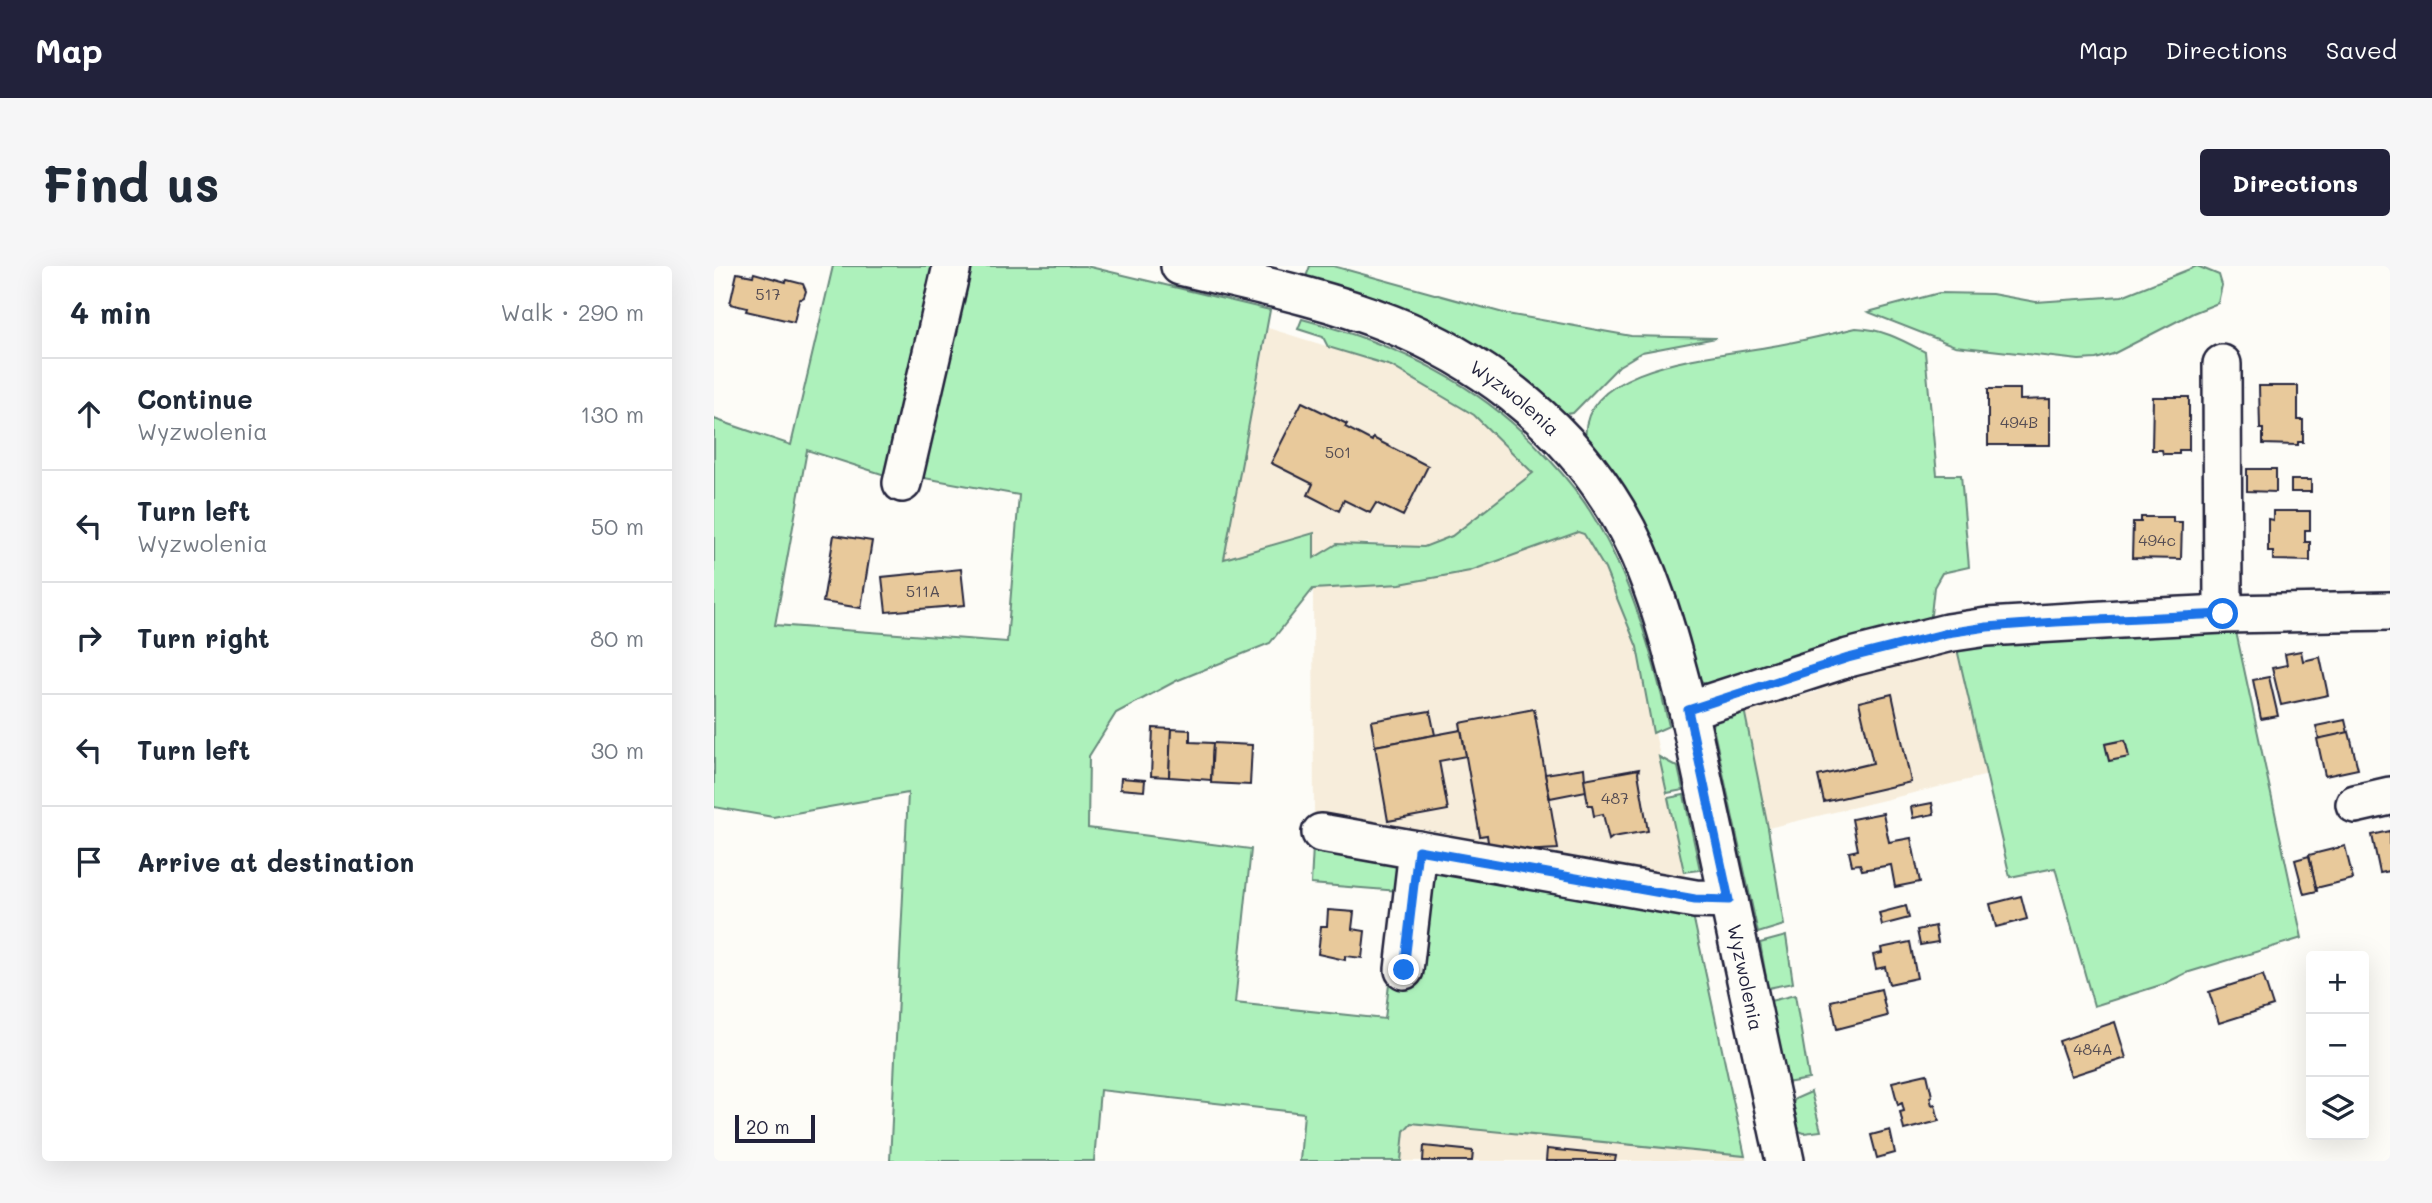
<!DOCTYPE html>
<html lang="en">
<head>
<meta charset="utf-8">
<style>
	:root { --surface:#fff; --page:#f6f6f7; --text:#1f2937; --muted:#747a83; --line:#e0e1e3; --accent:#22223b }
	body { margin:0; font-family:Mali,sans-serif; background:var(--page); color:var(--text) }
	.controls { position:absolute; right:21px; bottom:21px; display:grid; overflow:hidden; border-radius:7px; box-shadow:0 7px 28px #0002 }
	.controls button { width:63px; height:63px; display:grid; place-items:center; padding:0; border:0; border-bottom:2px solid var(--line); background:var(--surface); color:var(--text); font:35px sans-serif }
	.scale { position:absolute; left:21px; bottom:18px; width:80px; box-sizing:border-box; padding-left:7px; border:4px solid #22223b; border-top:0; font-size:19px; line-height:24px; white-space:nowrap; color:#22223b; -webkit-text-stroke:5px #fdfcf7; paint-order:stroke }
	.stop { position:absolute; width:21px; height:21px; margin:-16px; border:5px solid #1a73e8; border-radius:50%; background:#fff }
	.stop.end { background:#1a73e8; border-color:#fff; box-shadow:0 2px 7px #0008 }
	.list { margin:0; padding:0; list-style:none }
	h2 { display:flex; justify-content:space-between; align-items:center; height:91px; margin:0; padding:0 28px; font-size:30px }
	h2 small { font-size:23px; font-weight:400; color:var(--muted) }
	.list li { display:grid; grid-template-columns:46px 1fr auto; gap:21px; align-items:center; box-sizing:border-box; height:112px; padding:0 28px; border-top:2px solid var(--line) }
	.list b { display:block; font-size:26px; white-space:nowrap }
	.list p { margin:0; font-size:23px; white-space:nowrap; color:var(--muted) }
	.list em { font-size:23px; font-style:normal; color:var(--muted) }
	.icon { flex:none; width:38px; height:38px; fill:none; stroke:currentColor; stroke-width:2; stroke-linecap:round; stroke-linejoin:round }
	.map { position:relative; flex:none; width:1676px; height:895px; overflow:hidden; border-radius:7px }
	header { display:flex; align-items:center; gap:42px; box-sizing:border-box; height:98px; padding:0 35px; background:var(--accent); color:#fff }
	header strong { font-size:33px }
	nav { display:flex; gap:38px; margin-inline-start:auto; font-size:24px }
	.intro { display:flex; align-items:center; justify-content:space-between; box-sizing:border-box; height:168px; padding:0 42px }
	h1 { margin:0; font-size:49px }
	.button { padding:18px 32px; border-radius:7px; background:var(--accent); color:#fff; font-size:24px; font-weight:700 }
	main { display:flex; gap:42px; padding:0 42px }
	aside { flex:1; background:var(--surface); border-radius:7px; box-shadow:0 7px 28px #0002 }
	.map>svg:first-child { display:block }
</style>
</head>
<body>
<header>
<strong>Map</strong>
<nav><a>Map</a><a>Directions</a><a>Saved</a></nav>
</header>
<div class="intro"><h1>Find us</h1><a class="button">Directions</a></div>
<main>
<aside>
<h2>4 min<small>Walk · 290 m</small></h2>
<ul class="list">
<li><svg class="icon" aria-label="ahead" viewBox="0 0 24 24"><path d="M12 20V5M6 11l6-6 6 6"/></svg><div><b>Continue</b><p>Wyzwolenia</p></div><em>130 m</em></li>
<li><svg class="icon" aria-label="left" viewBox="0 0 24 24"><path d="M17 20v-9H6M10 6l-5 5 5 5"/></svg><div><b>Turn left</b><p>Wyzwolenia</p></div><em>50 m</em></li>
<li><svg class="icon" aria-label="right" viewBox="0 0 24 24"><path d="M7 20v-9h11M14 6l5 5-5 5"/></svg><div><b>Turn right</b></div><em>80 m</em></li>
<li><svg class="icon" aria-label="left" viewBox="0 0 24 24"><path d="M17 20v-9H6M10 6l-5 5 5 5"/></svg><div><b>Turn left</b></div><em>30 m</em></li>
<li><svg class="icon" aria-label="arrive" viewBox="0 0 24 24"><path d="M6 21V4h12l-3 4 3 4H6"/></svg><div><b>Arrive at destination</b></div></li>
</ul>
</aside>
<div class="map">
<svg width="1676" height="895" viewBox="0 0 1676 895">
	<rect width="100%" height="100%" fill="#fdfcf7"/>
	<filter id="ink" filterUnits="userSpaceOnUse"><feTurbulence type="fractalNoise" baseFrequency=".0143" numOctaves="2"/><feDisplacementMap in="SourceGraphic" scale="14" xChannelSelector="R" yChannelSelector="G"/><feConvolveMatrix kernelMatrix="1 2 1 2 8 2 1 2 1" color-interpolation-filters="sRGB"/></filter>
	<g filter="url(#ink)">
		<g fill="#f7eddb">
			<path d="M554 62 677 100 761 149 820 206 738 270 710 281 653 277 600 292V267L509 294Z"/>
			<path d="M865 266 870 268 891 303 923 381 974 624 600 561 599 323 686 318 756 305Z"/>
			<path d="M1243 383 1274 509 1054 562 1030 443 1103 426 1109 417Z"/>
			<path d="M697 857 1031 890 1032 895H687L690 865Z"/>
		</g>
		<g fill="#adf1bb" stroke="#688a7b" stroke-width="2">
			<path d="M119 0H229L184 210 171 209 93 184 61 359 293 376 305 229 199 210 243 0H372L556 44 510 293 600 267V292L623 278 710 281 738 270 819 207 760 149 677 100 614 81 609 71 584 63 588 53C685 79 766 117 834 192 852 211 869 232 882 255 919 318 939 390 955 460L939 467 923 381 891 303 870 268 864 266 756 305 686 318 599 323 556 377 462 415 402 447 375 490 374 562 537 583 521 737 671 753 680 674 714 605 977 640 1031 890 697 857 690 865 687 895H586L590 847 386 824 380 895H176L194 527 59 551 0 541V153L77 179Z"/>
			<path d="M596 0H619L793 48 917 70 1002 72 928 86 905 100 859 147 852 148 798 104 736 64 697 47 592 11Z"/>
			<path d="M1483 0 1505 9 1508 19 1504 37 1479 47 1399 88 1382 93 1365 94 1241 80 1154 46 1225 27 1278 28 1322 36 1408 30Z"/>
			<path d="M1142 62C1169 63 1188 74 1211 86L1223 209H1247L1255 301 1228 307 1220 321 1216 358 992 420 983 410 872 175C862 99 1003 90 1053 81 1083 76 1113 69 1142 62Z"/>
			<path d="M1521 361 1588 672 1472 707 1450 718 1380 740 1341 602 1296 611 1243 383 1109 417 1111 411 1266 378Z"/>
			<path d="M1067 430 1079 432 1030 443 1054 562 1070 659 1044 667 999 461 1000 454 1009 449 1018 452 1030 443Z"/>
			<path d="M945 491 964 501 969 524 953 527Z"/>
			<path d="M970 529 986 604 970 606 954 532Z"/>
			<path d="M599 580 691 601 685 625 597 618Z"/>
			<path d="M1072 670 1079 717 1054 722 1046 677Z"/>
			<path d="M1081 729 1095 813 1072 817 1056 735Z"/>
			<path d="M1097 826 1107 865 1090 867 1085 865 1079 837 1081 833Z"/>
		</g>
		<g fill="#e8c99b" stroke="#22223b" stroke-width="2">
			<path d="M23 7 39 10 40 7 72 16 73 14 89 18 92 25 90 31 85 34 80 56 32 45 33 42 16 38Z"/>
			<path d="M1545 120H1584V154H1589V176H1584V179L1549 178V163H1546Z"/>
			<path d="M1274 123H1306V134L1336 133V179H1274Z"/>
			<path d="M1439 131H1475V184H1465V188H1449L1448 184H1438Z"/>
			<path d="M588 136 633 158 631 161 658 175 659 172 714 200 689 250 662 237 656 247 630 234 625 245 594 229 599 218 557 197Z"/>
			<path d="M1533 203H1562V226L1533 225Z"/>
			<rect x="1577" y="214" width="20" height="12"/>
			<path d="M1559 245H1596V264H1591V276H1596V295L1559 294V285H1554V253L1559 254Z"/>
			<path d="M1427 251H1459V256H1468L1467 293 1418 292 1419 256H1427Z"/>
			<path d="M120 269 158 275 147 342 109 336Z"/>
			<path d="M247 303 251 339 172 346 168 311Z"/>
			<path d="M1587 385 1589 395 1606 391 1614 429 1567 439 1558 402 1573 399 1571 388Z"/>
			<path d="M1555 411 1564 450 1547 453 1539 414Z"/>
			<path d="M1178 428 1197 516 1110 536 1104 510 1159 497 1145 436Z"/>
			<path d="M820 443 844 583 789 586 775 583 773 569 766 570 746 457Z"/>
			<path d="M716 445 721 469 661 480 657 455Z"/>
			<path d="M1631 454 1634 467 1605 473 1602 460Z"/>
			<path d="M439 462 457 463 455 511 437 510Z"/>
			<path d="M457 463 476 464V476L499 477 497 514 455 511Z"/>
			<path d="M747 464 752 490 725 495 734 544 674 555 661 480Z"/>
			<path d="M1635 466 1644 503 1611 510 1603 473Z"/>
			<path d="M1411 474 1415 491 1395 495 1391 478Z"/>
			<path d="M499 477 538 479 536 519 497 517Z"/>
			<path d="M870 502 872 525 836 532 831 508Z"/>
			<path d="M925 503 924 507 934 565 899 571 895 574 889 548 880 550 878 539H874L870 513Z"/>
			<path d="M407 512 431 514 430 525 406 523Z"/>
			<path d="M1218 537 1220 548 1199 552 1197 541Z"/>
			<path d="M1169 547 1175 576 1197 572 1206 616 1181 621 1177 599 1148 604 1146 598 1138 599 1135 586 1144 584 1138 553Z"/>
			<path d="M1676 565V605L1666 607 1658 569Z"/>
			<path d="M1631 580 1639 613 1602 622 1595 589Z"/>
			<path d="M1595 590 1603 625 1590 628 1581 594Z"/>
			<path d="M1307 630 1313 653 1282 661 1276 638Z"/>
			<path d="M1192 640 1195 652 1168 659 1165 647Z"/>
			<path d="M614 644 640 646 638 663 651 665 648 692 631 690V694L604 688 607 660H613Z"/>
			<path d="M1221 660 1224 676 1206 679 1203 664Z"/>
			<path d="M1196 676 1203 712 1175 718 1171 701 1162 703 1159 689 1168 687 1167 682Z"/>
			<path d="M1549 709 1559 740 1505 757 1495 726Z"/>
			<path d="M1167 723 1173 750 1123 763 1117 735Z"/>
			<path d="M1401 756 1412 792 1357 810 1345 775Z"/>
			<path d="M1213 808 1218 830 1216 831 1218 839 1221 838 1225 855 1190 864 1186 846 1190 845 1188 837 1184 839 1178 816Z"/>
			<path d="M1176 864 1181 887 1163 892 1157 869Z"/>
			<path d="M710 880 759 885 758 895H709Z"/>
			<path d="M833 883 902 890 901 895H832Z"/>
		</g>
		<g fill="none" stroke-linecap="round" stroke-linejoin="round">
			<g stroke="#22223b" stroke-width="42">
				<g id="minor">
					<path id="s1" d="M466 0C537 17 609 31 677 58 763 92 843 152 894 231 936 295 955 370 974 444L1071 895"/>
					<path d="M1508 98 1509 348"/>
					<path d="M188 217 238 0"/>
					<path d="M974 444 1134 392 1233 367 1273 361 1406 353 1509 348 1676 345"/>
					<path d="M1641 538 1676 530"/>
					<path d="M607 567 981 633 1015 634"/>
					<path d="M690 704 704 584"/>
				</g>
			</g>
			<use href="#minor" stroke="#fdfcf7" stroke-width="37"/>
		</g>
	</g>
	<g fill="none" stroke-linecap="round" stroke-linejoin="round" filter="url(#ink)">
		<path stroke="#1a73e8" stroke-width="9" d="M690 704 704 584 981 633 1015 634 974 444 1134 392 1233 367 1273 361 1342 356 1509 348"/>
	</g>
	<g text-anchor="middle" stroke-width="5" stroke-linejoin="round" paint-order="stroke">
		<g font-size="16" fill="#544c53">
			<text x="54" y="34">517</text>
			<text x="1305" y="162">494B</text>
			<text x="624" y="192">501</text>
			<text x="1443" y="280">494c</text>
			<text x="209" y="331">511A</text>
			<text x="901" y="538">487</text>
			<text x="1379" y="789">484A</text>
		</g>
		<g font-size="19" fill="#22223b" stroke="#fdfcf7">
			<text dy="7" stroke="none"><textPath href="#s1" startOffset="364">Wyzwolenia</textPath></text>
			<text dy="7" stroke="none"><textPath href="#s1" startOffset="1003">Wyzwolenia</textPath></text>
		</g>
	</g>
</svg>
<div class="controls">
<button>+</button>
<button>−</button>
<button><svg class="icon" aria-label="layers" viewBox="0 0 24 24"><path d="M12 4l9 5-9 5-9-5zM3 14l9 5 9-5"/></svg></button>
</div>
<div class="scale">20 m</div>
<div class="stop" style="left:1509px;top:348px"></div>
<div class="stop end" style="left:690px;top:704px"></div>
</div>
</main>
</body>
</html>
